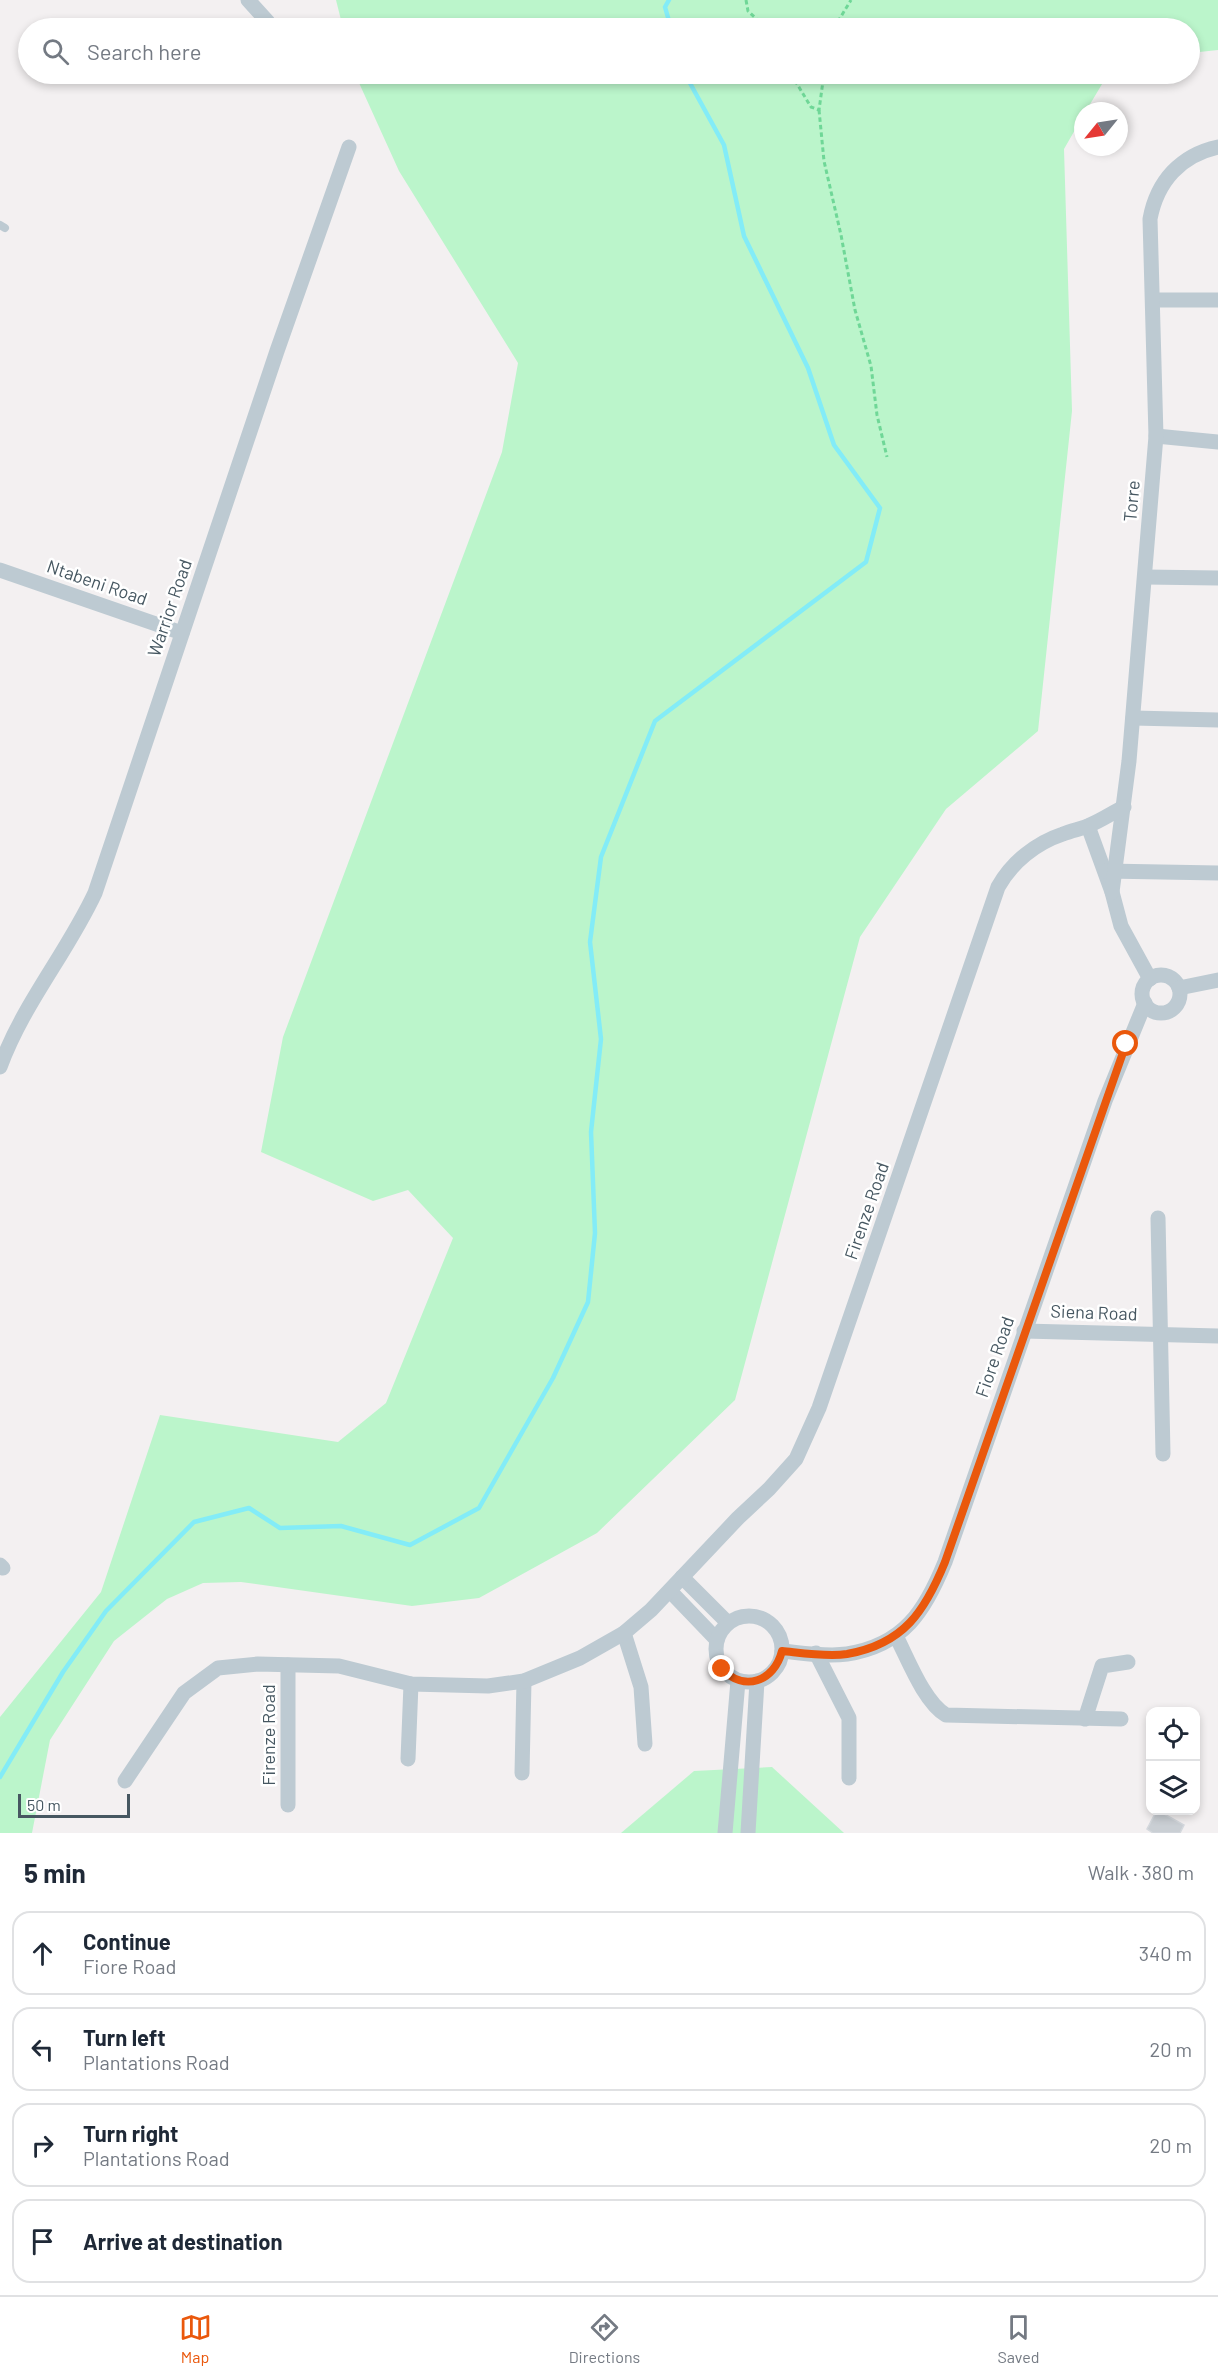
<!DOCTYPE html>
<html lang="en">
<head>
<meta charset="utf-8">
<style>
	:root { --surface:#fff; --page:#f6f6f7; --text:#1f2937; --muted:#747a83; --line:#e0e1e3; --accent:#ea580c }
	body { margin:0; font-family:Barlow,sans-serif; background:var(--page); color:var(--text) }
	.controls { position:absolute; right:18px; bottom:18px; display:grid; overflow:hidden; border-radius:12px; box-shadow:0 3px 9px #0003 }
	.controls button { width:54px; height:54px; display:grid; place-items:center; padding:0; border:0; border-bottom:2px solid var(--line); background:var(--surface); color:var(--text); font:30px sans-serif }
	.compass { position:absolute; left:1074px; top:102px; width:54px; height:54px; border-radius:50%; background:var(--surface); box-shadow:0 3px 9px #0003; rotate:240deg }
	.scale { position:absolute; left:18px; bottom:15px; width:112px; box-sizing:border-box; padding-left:6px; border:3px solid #465761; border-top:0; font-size:16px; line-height:21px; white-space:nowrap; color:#465761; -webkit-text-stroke:4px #fff; paint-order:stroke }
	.stop { position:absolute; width:18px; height:18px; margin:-14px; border:4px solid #ea580c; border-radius:50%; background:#fff }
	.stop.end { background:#ea580c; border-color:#fff; box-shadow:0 2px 6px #0008 }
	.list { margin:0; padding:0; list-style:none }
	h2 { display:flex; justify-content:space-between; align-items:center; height:78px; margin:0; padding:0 24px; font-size:26px }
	h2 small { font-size:20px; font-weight:400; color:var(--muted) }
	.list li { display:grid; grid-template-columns:39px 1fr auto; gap:18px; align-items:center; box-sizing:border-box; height:84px; margin:0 12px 12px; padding:0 12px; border:2px solid var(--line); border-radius:18px }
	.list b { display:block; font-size:22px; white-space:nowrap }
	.list p { margin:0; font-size:20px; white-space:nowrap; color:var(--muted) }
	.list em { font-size:20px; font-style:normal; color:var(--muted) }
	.icon { flex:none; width:33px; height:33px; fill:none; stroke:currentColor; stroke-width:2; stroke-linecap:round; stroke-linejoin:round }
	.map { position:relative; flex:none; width:1218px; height:1833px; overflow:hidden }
	.search { position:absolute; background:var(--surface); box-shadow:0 3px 9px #0003; left:18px; right:18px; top:18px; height:66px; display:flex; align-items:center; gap:15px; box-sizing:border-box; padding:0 21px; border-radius:33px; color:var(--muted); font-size:22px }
	.sheet { height:462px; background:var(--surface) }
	nav { display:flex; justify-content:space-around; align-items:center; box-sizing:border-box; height:84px; border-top:2px solid var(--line); background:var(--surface); font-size:16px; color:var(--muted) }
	nav a { display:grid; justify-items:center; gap:3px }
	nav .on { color:var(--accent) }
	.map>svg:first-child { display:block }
</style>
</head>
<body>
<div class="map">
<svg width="1218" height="1833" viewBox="0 0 1218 1833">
	<rect width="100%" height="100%" fill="#f3f0f1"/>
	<g fill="#bbf5cb">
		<path d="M336 0H1218V50L1190 53V28H343Z"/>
		<path d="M355 74H1108L1086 111H1083V116L1064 149 1072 411 1038 731 946 809 860 937 735 1400 597 1533 479 1598 412 1606 241 1582 203 1583 167 1599 114 1641 50 1740 32 1833H0V1717L101 1592 160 1415 338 1442 386 1403 453 1238 408 1190 373 1201 261 1152 283 1037 502 452 518 363 399 171Z"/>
		<path d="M772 1767 844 1833H621L694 1771Z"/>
	</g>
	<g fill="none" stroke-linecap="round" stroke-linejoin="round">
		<g stroke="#83ecf7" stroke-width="4.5">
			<path d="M669 0 665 7 671 28"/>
			<path d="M0 1777 63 1672 106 1611 194 1522 249 1508 280 1528 341 1526 410 1545 479 1508 553 1378 588 1302 595 1233 591 1132 601 1039 590 942 601 857 655 721 866 562 880 508 834 445 808 368 744 236 724 145 685 74"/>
		</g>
	</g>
	<path fill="#cacfd4" stroke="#d4d8dd" stroke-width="1.5" d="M1157 1810 1184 1825 1180 1833H1153L1147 1829Z"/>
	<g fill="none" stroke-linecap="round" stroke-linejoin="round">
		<g stroke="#6fd797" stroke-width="3" stroke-dasharray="4.5 3" stroke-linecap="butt">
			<path d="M746 0 748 11 766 28"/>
			<path d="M834 28 851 0"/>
			<path d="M791 74 811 107 819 110 824 74"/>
			<path d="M819 110 824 161 841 235 855 310 871 366 877 415 887 457"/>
		</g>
		<path stroke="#bdcad2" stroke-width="8" d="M0 225 5 228"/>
		<g stroke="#bdcad2" stroke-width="15">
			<path d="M248 0 268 22"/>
			<path d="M1153 300H1218"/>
			<path d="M1156 436 1218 442"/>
			<path d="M0 570 182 633"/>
			<path d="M1145 577 1218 578"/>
			<path d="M1133 718 1218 720"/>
			<path d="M1088 826 1112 892 1121 926 1150 979"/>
			<path d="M1106 871 1218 873"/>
			<path d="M1112 892 1129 761 1156 436 1150 219C1157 181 1181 155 1218 147"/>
			<circle cx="1161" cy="994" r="19"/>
			<path d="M1179 988 1218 980"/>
			<path d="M0 1067C23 1004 67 953 95 893L277 351 349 147"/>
			<path d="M1158 1218 1163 1454"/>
			<path d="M1024 1331 1218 1336"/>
			<path d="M0 1565 3 1568"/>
			<path d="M682 1577 728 1623"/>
			<path d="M670 1591 717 1640"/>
			<circle cx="749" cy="1649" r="33"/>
			<path d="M624 1633 641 1687 645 1744"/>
			<path d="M896 1636C908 1659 924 1702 946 1715L1121 1719"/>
			<path d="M782 1651C802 1653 827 1657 847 1654 904 1645 925 1611 945 1562L1105 1101 1145 1003"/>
			<path d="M816 1653 849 1718V1778"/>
			<path d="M288 1665V1805"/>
			<path d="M1085 1719 1102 1666 1128 1662"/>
			<path d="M408 1759 411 1684"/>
			<path d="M522 1773 524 1681"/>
			<path d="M125 1781 184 1693 218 1668 258 1664 339 1666 411 1684 488 1686 524 1681 580 1658 624 1633 651 1610 738 1518 769 1489 796 1459 819 1408 998 887C1012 862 1036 843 1063 834 1072 830 1082 829 1090 825 1102 820 1112 813 1124 807"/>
			<path d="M725 1833 738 1681"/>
			<path d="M748 1833 757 1681"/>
		</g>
	</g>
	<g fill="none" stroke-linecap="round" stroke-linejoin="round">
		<path stroke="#ea580c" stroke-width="8" d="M722 1669C744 1692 774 1682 782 1651 802 1653 827 1657 847 1654 904 1644 925 1611 945 1562L1126 1044"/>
	</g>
	<g text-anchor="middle" stroke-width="5" stroke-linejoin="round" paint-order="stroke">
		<g font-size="18" fill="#465761" stroke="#fff">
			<text transform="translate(1132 501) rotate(-85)" y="6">Torre</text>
			<text transform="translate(97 583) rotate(19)" y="6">Ntabeni Road</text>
			<text transform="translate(170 608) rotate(-71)" y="6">Warrior Road</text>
			<text transform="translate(867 1211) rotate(-71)" y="6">Firenze Road</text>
			<text transform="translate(1094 1313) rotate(2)" y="6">Siena Road</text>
			<text transform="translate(995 1357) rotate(-71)" y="6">Fiore Road</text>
			<text transform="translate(269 1735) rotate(-90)" y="6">Firenze Road</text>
		</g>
	</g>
</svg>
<div class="controls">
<button><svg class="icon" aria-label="locate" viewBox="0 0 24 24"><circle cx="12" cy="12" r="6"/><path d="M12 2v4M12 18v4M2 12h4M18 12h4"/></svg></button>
<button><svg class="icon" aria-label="layers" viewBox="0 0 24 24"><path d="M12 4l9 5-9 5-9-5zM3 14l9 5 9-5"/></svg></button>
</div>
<svg class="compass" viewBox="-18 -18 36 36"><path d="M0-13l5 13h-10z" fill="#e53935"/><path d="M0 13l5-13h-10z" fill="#747a83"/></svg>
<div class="scale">50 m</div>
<div class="stop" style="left:1126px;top:1044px"></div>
<div class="stop end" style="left:722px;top:1669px"></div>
<div class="search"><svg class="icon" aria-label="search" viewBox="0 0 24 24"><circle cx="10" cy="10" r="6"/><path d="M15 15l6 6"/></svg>Search here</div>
</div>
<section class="sheet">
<h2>5 min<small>Walk · 380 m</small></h2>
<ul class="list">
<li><svg class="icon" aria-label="ahead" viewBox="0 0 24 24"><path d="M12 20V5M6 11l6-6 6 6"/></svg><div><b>Continue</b><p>Fiore Road</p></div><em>340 m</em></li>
<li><svg class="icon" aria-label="left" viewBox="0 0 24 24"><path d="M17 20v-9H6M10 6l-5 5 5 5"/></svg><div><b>Turn left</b><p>Plantations Road</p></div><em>20 m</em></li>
<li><svg class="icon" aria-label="right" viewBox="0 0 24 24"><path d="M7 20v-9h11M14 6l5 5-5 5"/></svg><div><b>Turn right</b><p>Plantations Road</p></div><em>20 m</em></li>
<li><svg class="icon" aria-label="arrive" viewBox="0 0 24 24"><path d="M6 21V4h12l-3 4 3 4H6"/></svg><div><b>Arrive at destination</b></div></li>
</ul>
</section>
<nav>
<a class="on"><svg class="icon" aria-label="map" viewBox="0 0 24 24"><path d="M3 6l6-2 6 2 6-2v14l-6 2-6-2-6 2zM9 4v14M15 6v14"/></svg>Map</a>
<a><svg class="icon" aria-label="directions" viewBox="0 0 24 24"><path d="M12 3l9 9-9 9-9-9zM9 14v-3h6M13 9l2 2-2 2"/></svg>Directions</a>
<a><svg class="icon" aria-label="saved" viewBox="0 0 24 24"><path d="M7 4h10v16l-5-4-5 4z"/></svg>Saved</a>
</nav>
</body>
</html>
